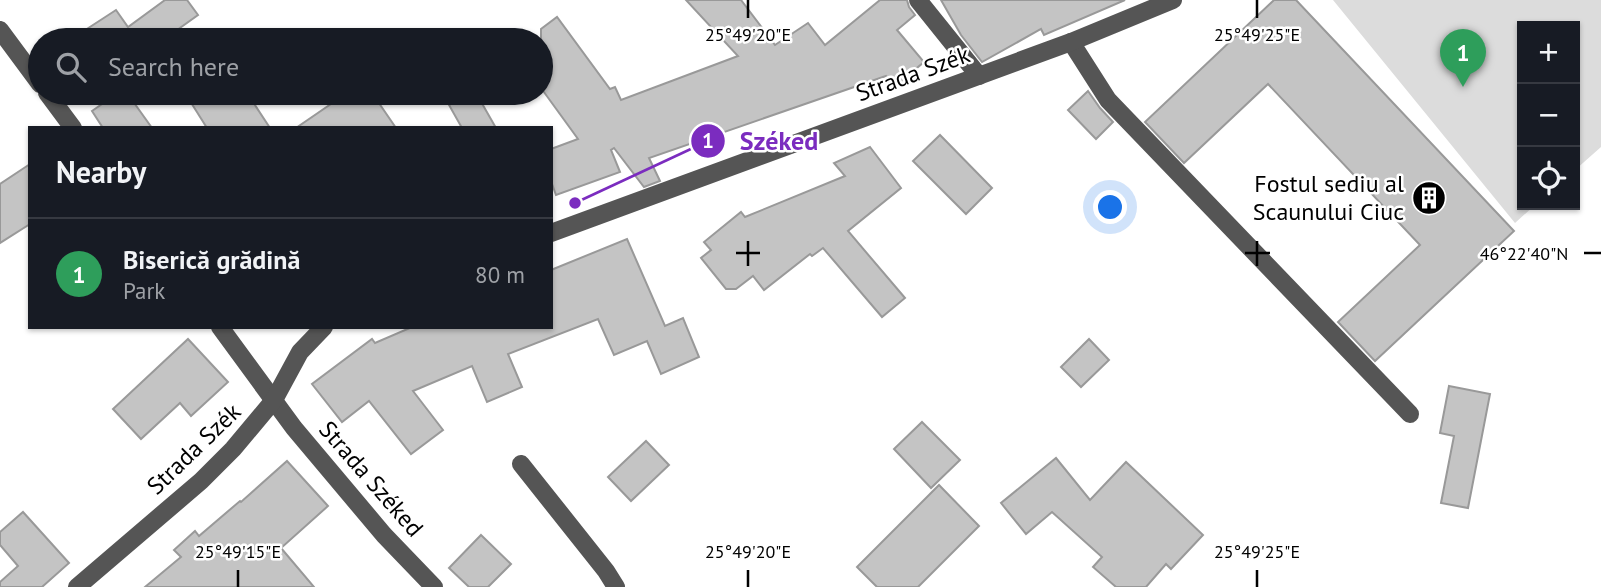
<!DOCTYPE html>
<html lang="en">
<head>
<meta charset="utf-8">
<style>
	:root { --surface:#171b24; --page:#20242c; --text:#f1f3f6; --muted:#9ea1a6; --line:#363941; --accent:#db2777 }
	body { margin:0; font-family:"PT Sans",sans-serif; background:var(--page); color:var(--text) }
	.controls { position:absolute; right:21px; top:21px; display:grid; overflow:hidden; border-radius:0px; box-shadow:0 2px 5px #0004 }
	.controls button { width:63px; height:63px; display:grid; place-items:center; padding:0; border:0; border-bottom:2px solid var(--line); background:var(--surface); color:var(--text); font:35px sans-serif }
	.you { position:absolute; left:1111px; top:208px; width:24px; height:24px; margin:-18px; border:5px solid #fff; border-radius:50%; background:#1a73e8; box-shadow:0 0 0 10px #1a73e833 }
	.badge { display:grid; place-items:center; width:46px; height:46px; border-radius:50%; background:var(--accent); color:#fff; font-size:23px; font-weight:700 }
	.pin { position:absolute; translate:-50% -58px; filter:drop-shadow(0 2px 4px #0008) }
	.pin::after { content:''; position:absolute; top:37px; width:24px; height:21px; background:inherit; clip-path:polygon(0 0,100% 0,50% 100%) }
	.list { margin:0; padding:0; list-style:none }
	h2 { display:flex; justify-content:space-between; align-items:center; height:91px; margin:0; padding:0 28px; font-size:30px }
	h2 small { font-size:23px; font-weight:400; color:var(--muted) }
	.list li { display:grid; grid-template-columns:46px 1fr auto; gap:21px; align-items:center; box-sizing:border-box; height:112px; padding:0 28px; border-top:2px solid var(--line) }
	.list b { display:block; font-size:26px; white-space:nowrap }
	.list p { margin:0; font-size:23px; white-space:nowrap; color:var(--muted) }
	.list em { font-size:23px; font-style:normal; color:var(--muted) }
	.icon { flex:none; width:38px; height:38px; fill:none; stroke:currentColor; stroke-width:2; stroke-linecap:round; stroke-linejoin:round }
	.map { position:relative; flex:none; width:1601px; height:587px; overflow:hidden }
	.search { position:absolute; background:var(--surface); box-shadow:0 2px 5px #0004; left:28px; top:28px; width:525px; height:77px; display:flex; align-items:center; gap:18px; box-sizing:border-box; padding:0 24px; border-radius:38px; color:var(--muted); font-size:26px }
	.panel { position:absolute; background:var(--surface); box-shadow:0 2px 5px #0004; left:28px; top:126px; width:525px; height:203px; border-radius:0px }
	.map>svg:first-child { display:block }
</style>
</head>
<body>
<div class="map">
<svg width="1601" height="587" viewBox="0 0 1601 587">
	<rect width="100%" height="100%" fill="#fff"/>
	<path fill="#dcdcdc" d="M1333 0H1601V147L1575 170V26H1522V205H1535L1515 223Z"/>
	<g fill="#c4c4c4" stroke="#999" stroke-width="2">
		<path d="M165 0H187L198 15 163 40H70L116 10 128 27Z"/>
		<path d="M686 0H741L775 45 808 23 825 45 880 0H907L909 7 915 15 897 30 924 62 895 86 886 76 649 158 660 181 644 187 614 148 611 150 620 172 556 195 551 181V149L578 139 541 88V29L557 17 610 89 615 87 621 100 738 56Z"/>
		<path d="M941 0H1125L1044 35 1041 29 982 62 961 35Z"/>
		<path d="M1274 0H1296L1514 231 1375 361 1338 322 1420 245 1268 84 1184 163 1145 122Z"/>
		<path d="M1088 91 1100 108 1113 122 1096 139 1068 110Z"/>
		<path d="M118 93H127L152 128H103L92 111Z"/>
		<path d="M185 93H247L270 128H207Z"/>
		<path d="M347 93H372L396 128H296Z"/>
		<path d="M471 93H476L496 128H462L449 105Z"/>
		<path d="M940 135 992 188 966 214 913 161Z"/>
		<path d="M870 147 901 188 848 231 905 298 882 317 823 248 812 256 810 254 764 290 753 276 736 289H726L701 258 711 250 704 242 741 212 745 217 845 176 834 163Z"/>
		<path d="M30 164V224L0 243V184Z"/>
		<path d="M627 239 665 326 683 318 699 357 661 374 647 341 614 355 598 319 508 354 522 387 487 402 472 366 413 391 443 430 411 454 369 401 342 422 312 384 372 339 375 343 412 327H551V270Z"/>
		<path d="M188 339 228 382 191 416 180 403 141 439 113 409Z"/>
		<path d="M1089 339 1109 360 1081 387 1061 367Z"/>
		<path d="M1449 386 1490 394 1468 508 1441 503 1454 436 1440 433Z"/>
		<path d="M922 422 960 460 931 488 894 449Z"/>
		<path d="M646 441 669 465 631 501 608 477Z"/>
		<path d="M1056 458 1090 500 1126 462 1203 535 1171 569 1166 564 1146 587H1116L1093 567 1102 557 1052 512 1026 534 1001 503Z"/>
		<path d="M287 461 328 506 281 548 314 587H145L181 557 174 550 195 531 199 536 240 501 241 502Z"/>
		<path d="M939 485 979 526 918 587H877L857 567Z"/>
		<path d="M23 512 69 563 42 587H0V582L18 566 0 545V532Z"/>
		<path d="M481 535 511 564 488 587H469L449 568Z"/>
	</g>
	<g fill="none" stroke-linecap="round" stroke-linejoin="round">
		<g stroke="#555" stroke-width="18">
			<path d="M918 0 979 76"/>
			<path d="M0 30 40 84"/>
			<path d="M1071 42 1108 100 1410 414"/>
			<path d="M47 93 73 128"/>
			<path d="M551 233 1071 42 1173 0"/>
			<path d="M220 327 294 428 384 535 434 587"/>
			<path d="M521 464 606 571 616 587"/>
			<path d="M77 587 201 481 233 449 274 400 300 352 324 327"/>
		</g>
	</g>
	<path fill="none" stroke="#000" stroke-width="2.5" d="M748 0V18M1257 0V18M748 241V266M1257 241V266M736 253H760M1245 253H1270M1584 253H1601M238 570V587M748 570V587M1257 570V587"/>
	<defs>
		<g id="building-disc" transform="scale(1.75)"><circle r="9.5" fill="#000" stroke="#fff"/><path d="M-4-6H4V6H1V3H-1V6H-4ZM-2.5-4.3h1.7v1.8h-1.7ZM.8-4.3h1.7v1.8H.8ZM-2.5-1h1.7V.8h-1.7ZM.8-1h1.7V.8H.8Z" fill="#fff"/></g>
	</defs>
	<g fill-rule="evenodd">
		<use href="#building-disc" x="1429" y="198"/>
	</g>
	<g text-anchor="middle" stroke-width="5" stroke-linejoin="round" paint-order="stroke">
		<g font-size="24" fill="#000" stroke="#fff">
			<text transform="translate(913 74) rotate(-20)" y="8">Strada Szék</text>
			<text transform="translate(194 449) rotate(-44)" y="8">Strada Szék</text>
			<text transform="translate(371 479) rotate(49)" y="8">Strada Széked</text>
		</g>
		<g font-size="24" fill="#000" stroke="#fff" text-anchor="end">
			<text x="1404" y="192">Fostul sediu al<tspan x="1404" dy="28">Scaunului Ciuc</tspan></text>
		</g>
	</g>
	<g font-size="18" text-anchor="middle" fill="#000" stroke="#fff" stroke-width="5" stroke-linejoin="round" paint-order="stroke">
		<text x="748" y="41">25°49'20"E</text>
		<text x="1257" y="41">25°49'25"E</text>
		<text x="1524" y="260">46°22'40"N</text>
		<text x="238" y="558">25°49'15"E</text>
		<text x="748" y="558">25°49'20"E</text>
		<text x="1257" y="558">25°49'25"E</text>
	</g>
	<path fill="none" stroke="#7b2cbf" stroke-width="2.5" d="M575 203L708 141"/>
	<g fill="#7b2cbf" stroke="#fff" stroke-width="2.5">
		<circle cx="575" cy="203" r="7"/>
		<circle cx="708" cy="141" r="18"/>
	</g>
	<g font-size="21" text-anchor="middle" font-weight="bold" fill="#fff">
		<text x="708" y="148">1</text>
	</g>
	<g font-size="26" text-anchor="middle" font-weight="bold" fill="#7b2cbf" stroke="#fff" stroke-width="5" stroke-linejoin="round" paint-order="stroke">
		<text x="779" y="150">Széked</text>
	</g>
</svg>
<div class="controls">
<button>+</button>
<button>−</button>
<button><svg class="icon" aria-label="locate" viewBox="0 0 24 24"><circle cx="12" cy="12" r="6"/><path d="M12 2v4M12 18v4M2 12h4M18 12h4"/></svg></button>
</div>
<div class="you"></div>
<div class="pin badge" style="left:1463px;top:87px;background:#2e9e5b">1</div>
<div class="search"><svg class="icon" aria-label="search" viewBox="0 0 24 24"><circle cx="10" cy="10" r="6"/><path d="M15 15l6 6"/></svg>Search here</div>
<section class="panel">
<h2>Nearby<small></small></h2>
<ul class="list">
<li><span class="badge" style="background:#2e9e5b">1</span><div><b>Biserică grădină</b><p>Park</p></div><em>80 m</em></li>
</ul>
</section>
</div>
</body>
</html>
